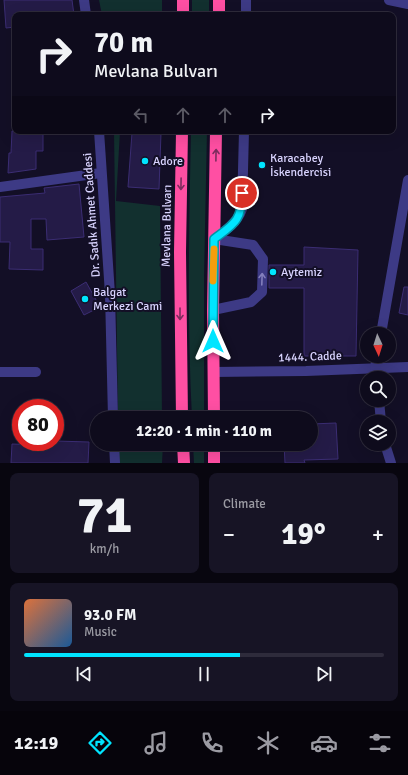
<!DOCTYPE html>
<meta charset="utf-8">
<style>
:root{--surface:#0e0b1c;--page:#171425;--text:#f1f3f6;--muted:#9b9ba3;--line:#2e2b3b;--accent:#00e5ff}
body{margin:0;font-family:Signika,sans-serif;background:var(--page);color:var(--text);height:100vh;display:flex;flex-direction:column;font-size:15px;white-space:nowrap}
*{box-sizing:border-box;margin:0}
p{font-size:13px;color:var(--muted)}
.icon{flex:none;width:22px;height:22px;fill:none;stroke:currentColor;stroke-width:2;stroke-linecap:round;stroke-linejoin:round}
.map{position:relative;height:463px;overflow:hidden}
.details{display:flex;flex-direction:column;gap:10px;padding:10px;background:#08060f;flex:1}
.details>*{flex:none}
.banner{position:absolute;left:12px;top:12px;width:384px;height:122px;border-radius:8px;box-shadow:0 4px 16px #0002,0 0 0 1px var(--line);background:#0e0b1c;color:var(--text);overflow:hidden}
.needle{width:26px;rotate:176deg}
.controls{position:absolute;left:360px;top:327px;display:grid;gap:8px}
.controls a{display:grid;place-items:center;width:36px;height:36px;border-radius:50%;background:var(--surface);box-shadow:0 4px 16px #0002,0 0 0 1px var(--line);font-size:20px}
.speed{position:absolute;left:12px;top:399px;display:flex;gap:8px;font-size:20px;font-weight:700;text-align:center}
.speed>*{display:grid;place-content:center;width:52px;height:52px;border-radius:50%;background:var(--surface);box-shadow:0 4px 16px #0002,0 0 0 1px var(--line);line-height:1}
.speed .limit{border:6px solid #d22;background:#fff;color:#111}
.pin{position:absolute;display:grid;place-items:center;width:34px;height:34px;color:#fff;margin:-17px;border:2px solid #fff;border-radius:50%;box-shadow:0 1px 4px #0007}
.me{position:absolute;width:44px;margin:-22px;rotate:0deg;stroke-linejoin:round;filter:drop-shadow(0 0 3px #0008)}
.turn{display:flex;align-items:center;gap:14px;height:84px;padding:0 16px;font-size:18px}
.turn .icon{width:52px;height:52px;stroke-width:2.5}
.turn b{display:block;font-size:28px;line-height:34px}
.lanes{display:flex;align-items:center;height:38px;padding:0 16px;background:#0003;justify-content:center;gap:20px;direction:ltr}
.lanes .off{opacity:.35}
.big{font-size:30px;font-weight:700;line-height:1.1}
.details .tile{flex:1;display:flex;flex-direction:column;justify-content:center;gap:6px;min-width:0;padding:0 14px;border-radius:8px;background:var(--page)}
.details .dial{align-items:center;gap:0}
.dial b{font-size:52px;line-height:1}
.song{display:flex;align-items:center;gap:12px}
.cover{width:48px;height:48px;border-radius:6px;background:linear-gradient(135deg,hsl(20 70% 55%),hsl(210 70% 35%))}
.played{height:4px;border-radius:2px;background:linear-gradient(90deg,var(--accent) 60%,var(--line) 60%)}
.keys{display:flex;justify-content:space-around;direction:ltr}
.heat{display:flex;justify-content:space-between;align-items:center;font-size:22px;direction:ltr}
.details .tiles{flex:1;display:grid;gap:10px;grid-template-columns:1fr 1fr}
.tile:last-child{grid-column:span 2}
.trip{position:absolute;left:90px;top:411px;width:228px;height:40px;border-radius:20px;background:var(--surface);box-shadow:0 4px 16px #0002,0 0 0 1px var(--line);font-weight:700;line-height:40px;text-align:center}
.tabs{display:flex;height:64px;justify-content:space-around;align-items:center;background:#06040b;color:var(--muted)}
.tabs .icon{width:28px;height:28px}
.tabs .selected{color:var(--accent)}
.tabs b{font-size:18px;color:var(--text)}
.map>svg:first-child{display:block}
</style>
<div class="map">
<svg width="408" height="463" viewBox="0 0 408 463">
<rect width="100%" height="100%" fill="#130f26"/>
<g fill="#12302f">
<path d="M99 0H162V15H102Z"/>
<rect x="192" y="0" width="17" height="15"/>
<path d="M114 131H120L116 201 160 206 162 418H118Z"/>
<path d="M191 131H207L204 276V418H192C187 322 189 227 191 131Z"/>
<path d="M119 444H163L162 463H119Z"/>
<path d="M193 444H204V463H194Z"/>
</g>
<g fill="#241b47" stroke="#3b2d73">
<path d="M4 0H72L74 15H15V27L6 28Z"/>
<path d="M12 131H43V151H36V169L8 173 9 153H11Z"/>
<path d="M132 133H161L159 189 128 187Z"/>
<path d="M79 184 84 237 47 240 46 219H31V249H43V270L9 269 10 242H0V197L45 193 44 188Z"/>
<path d="M304 247 358 250 356 356H304V288H269V265H304Z"/>
<path d="M86 282 100 307 84 315 71 291Z"/>
<path d="M404 287H408V315L399 313Z"/>
<path d="M336 423 338 459 304 460 305 463H285L284 444H311V424Z"/>
<path d="M55 441 89 442 88 463H11L12 444 39 445V442Z"/>
</g>
<g fill="none" stroke-linecap="round" stroke-linejoin="round">
<g stroke="#3d3a85" stroke-width="10">
<path d="M84 0 86 15"/>
<path d="M389 0 408 4"/>
<path d="M246 15V0"/>
<path d="M99 131 110 294 113 418"/>
<path d="M0 187 101 173"/>
<path d="M214 239C225 231 237 223 242 209L244 131"/>
<path d="M213 310 251 302 262 292 263 259 253 245 214 239"/>
<path d="M381 334 408 180"/>
<path d="M0 372H36"/>
<path d="M213 372 306 371 408 367"/>
<path d="M376 378 375 368 377 356"/>
<path d="M379 400 381 422"/>
<path d="M114 444 115 463"/>
<path d="M385 444 391 463"/>
</g>
<g stroke="#ff4fa3" stroke-width="12">
<path d="M183 15V0"/>
<path d="M219 15V0"/>
<path d="M182 131 180 252 182 418"/>
<path d="M214 418 213 310 216 131"/>
<path d="M183 444 184 463"/>
<path d="M214 444V463"/>
</g>
</g>
<defs><path id="oneway-shaft" d="M-6 0H5M1.5-3L5.5 0L1.5 3" fill="none" stroke-width="1.6" stroke-linecap="round" stroke-linejoin="round"/></defs>
<g stroke="#7d2c5e">
<use href="#oneway-shaft" transform="translate(216 155) rotate(-89)"/>
<use href="#oneway-shaft" transform="translate(181 184) rotate(91)"/>
<use href="#oneway-shaft" transform="translate(180 314) rotate(90)"/>
</g>
<use stroke="#837fbc" href="#oneway-shaft" transform="translate(262 279) rotate(-88)"/>
<g fill="none" stroke-linecap="round" stroke-linejoin="round">
<defs>
<path id="route" d="M213 341 214 239C234 224 242 221 242 193"/>
</defs>
<use href="#route" stroke="#0095a6" stroke-width="10"/>
<use href="#route" stroke="#00e5ff" stroke-width="7"/>
<path stroke="#f59e0b" stroke-width="7" d="M213 281 214 249"/>
</g>
<g fill="#00e5ff" stroke="#130f26" stroke-width="1.5">
<circle cx="145" cy="161" r="4"/>
<circle cx="262" cy="165" r="4"/>
<circle cx="273" cy="272" r="4"/>
<circle cx="85" cy="299" r="4"/>
</g>
<g text-anchor="middle" dominant-baseline="central" stroke-width="4" stroke-linejoin="round" paint-order="stroke">
<g font-size="12" fill="#d9d4ff" stroke="#130f26" text-anchor="start">
<text x="270" y="158">Karacabey<tspan x="270" dy="14">İskendercisi</tspan></text>
<text x="153" y="161">Adore</text>
<text x="281" y="272">Aytemiz</text>
<text x="93" y="292">Balgat<tspan x="93" dy="14">Merkezi Cami</tspan></text>
</g>
<g font-size="12" fill="#d9d4ff" stroke="#130f26">
<text transform="translate(92 215) rotate(-94)">Dr. Sadık Ahmet Caddesi</text>
<text transform="translate(167 226) rotate(-89)">Mevlana Bulvarı</text>
<text transform="translate(310 357) rotate(-2)">1444. Cadde</text>
</g>
</g>
</svg>
<div class="controls">
<a><svg class="needle" viewBox="-14 -14 28 28"><path d="M0-13l5 13h-10z" fill="#e53935"/><path d="M0 13l5-13h-10z" fill="#9b9ba3"/></svg></a>
<a><svg class="icon" aria-label="search" viewBox="0 0 24 24"><circle cx="10" cy="10" r="6"/><path d="M15 15l6 6"/></svg></a>
<a><svg class="icon" aria-label="layers" viewBox="0 0 24 24"><path d="M12 4l9 5-9 5-9-5zM3 14l9 5 9-5"/></svg></a>
</div>
<div class="speed"><div class="limit">80</div></div>
<div class="pin" style="left:242px;top:193px;background:#d93025"><svg class="icon" aria-label="arrive" viewBox="0 0 24 24"><path d="M6 21V4h12l-3 4 3 4H6"/></svg></div>
<svg class="me" style="left:213px;top:341px" viewBox="-20 -20 40 40"><path d="M0-17L14 15 0 8-14 15z" fill="#00e5ff" stroke="#fff" stroke-width="4"/></svg>
<div class="trip">12:20 · 1 min · 110 m</div>
<div class="banner">
<div class="turn"><svg class="icon" aria-label="right" viewBox="0 0 24 24"><path d="M7 20v-9h11M14 6l5 5-5 5"/></svg><div><b>70 m</b>Mevlana Bulvarı</div></div>
<div class="lanes"><svg class="icon off" aria-label="left" viewBox="0 0 24 24"><path d="M17 20v-9H6M10 6l-5 5 5 5"/></svg><svg class="icon off" aria-label="ahead" viewBox="0 0 24 24"><path d="M12 20V5M6 11l6-6 6 6"/></svg><svg class="icon off" aria-label="ahead" viewBox="0 0 24 24"><path d="M12 20V5M6 11l6-6 6 6"/></svg><svg class="icon" aria-label="right" viewBox="0 0 24 24"><path d="M7 20v-9h11M14 6l5 5-5 5"/></svg></div>
</div>
</div>
<section class="details">
<div class="tiles">
<div class="tile dial"><b>71</b><p>km/h</p></div>
<div class="tile"><p>Climate</p>
<div class="heat"><a>−</a><b class="big">19°</b><a>+</a></div>
</div>
<div class="tile">
<div class="song"><i class="cover"></i><div><b>93.0 FM</b><p>Music</p></div></div>
<div class="played"></div>
<div class="keys"><svg class="icon" aria-label="previous" viewBox="0 0 24 24"><path d="M18 5L8 12l10 7zM5 5v14"/></svg><svg class="icon" aria-label="pause" viewBox="0 0 24 24"><path d="M8 5v14M16 5v14"/></svg><svg class="icon" aria-label="next" viewBox="0 0 24 24"><path d="M6 5l10 7-10 7zM19 5v14"/></svg></div>
</div>
</div>
</section>
<nav class="tabs">
<b>12:19</b>
<svg class="icon selected" aria-label="directions" viewBox="0 0 24 24"><path d="M12 3l9 9-9 9-9-9zM9 14v-3h6M13 9l2 2-2 2"/></svg>
<svg class="icon" aria-label="music" viewBox="0 0 24 24"><path d="M9 18V5l10-2v13"/><circle cx="6" cy="18" r="3"/><circle cx="16" cy="16" r="3"/></svg>
<svg class="icon" aria-label="phone" viewBox="0 0 24 24"><path d="M5 4h4l2 5-3 2q2 4 5 5l2-3 5 2v4C11 20 4 13 5 4z"/></svg>
<svg class="icon" aria-label="climate" viewBox="0 0 24 24"><path d="M12 3v18M4 7l16 10M4 17L20 7"/></svg>
<svg class="icon" aria-label="car" viewBox="0 0 24 24"><path d="M5 17H2v-5l4-1 3-4h7l3 4 3 1v5h-3M9 17h6M6 11h13"/><circle cx="7" cy="17" r="2"/><circle cx="17" cy="17" r="2"/></svg>
<svg class="icon" aria-label="filters" viewBox="0 0 24 24"><path d="M4 7h16M4 17h16"/><circle cx="9" cy="7" r="2"/><circle cx="15" cy="17" r="2"/></svg>
</nav>
